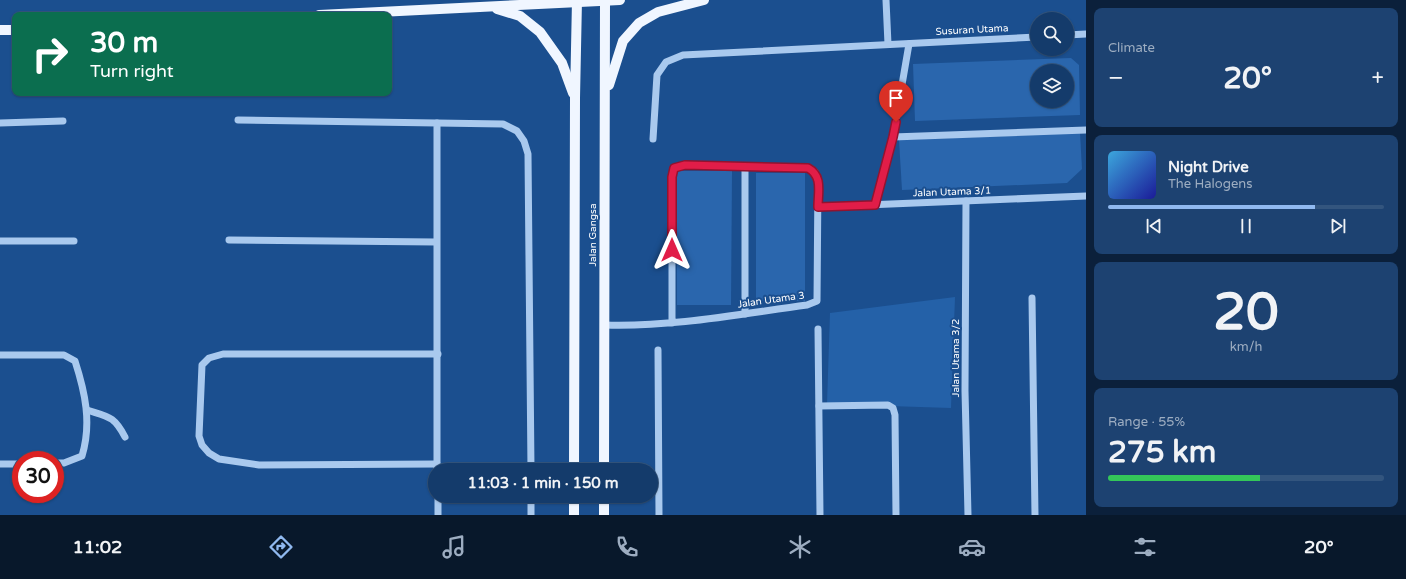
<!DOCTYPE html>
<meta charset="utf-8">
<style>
:root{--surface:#143b6b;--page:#1d4271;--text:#f1f3f6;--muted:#9dadc1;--line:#33557e;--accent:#90b9f0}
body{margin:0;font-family:"Varela Round",sans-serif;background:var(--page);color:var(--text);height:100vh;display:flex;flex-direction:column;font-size:15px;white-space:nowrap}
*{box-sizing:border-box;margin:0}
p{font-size:13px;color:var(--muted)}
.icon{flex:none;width:22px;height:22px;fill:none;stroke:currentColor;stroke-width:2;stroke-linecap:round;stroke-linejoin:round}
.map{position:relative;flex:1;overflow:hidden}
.panel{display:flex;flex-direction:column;gap:8px;padding:8px;background:#0b203b;width:320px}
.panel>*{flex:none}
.guide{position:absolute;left:12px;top:12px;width:380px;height:84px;border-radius:8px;box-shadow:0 1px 3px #0004,0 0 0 1px var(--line);background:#0b6e4f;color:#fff;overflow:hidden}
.buttons{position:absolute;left:1030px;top:12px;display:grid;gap:8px}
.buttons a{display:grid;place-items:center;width:44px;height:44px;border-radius:50%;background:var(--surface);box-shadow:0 1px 3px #0004,0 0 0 1px var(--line);font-size:20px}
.speed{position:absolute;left:12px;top:451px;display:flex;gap:8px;font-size:20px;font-weight:700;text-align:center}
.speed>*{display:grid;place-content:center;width:52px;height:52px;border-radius:50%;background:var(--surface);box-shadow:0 1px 3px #0004,0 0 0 1px var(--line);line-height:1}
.speed .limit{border:6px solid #d22;background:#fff;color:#111}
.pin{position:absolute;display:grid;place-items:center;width:34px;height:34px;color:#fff;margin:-41px -17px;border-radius:50% 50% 50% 0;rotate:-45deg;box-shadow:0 0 4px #0007}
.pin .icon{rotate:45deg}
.me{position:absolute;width:44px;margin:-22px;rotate:0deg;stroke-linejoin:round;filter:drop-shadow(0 0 3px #0008)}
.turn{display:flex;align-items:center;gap:14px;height:84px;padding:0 12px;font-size:18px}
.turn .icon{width:52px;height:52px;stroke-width:2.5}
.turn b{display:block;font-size:28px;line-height:34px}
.big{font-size:30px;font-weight:800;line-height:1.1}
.panel .tile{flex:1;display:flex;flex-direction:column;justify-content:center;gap:6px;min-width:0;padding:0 14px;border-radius:8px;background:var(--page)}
.panel .dial{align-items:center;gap:0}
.dial b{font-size:52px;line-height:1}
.song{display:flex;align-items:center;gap:12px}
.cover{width:48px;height:48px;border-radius:6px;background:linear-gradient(135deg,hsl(200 70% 55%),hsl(240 70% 35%))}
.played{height:4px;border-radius:2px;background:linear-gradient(90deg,var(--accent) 75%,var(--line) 75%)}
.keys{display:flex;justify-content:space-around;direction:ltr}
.heat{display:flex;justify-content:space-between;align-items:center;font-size:22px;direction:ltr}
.charge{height:6px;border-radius:3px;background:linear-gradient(90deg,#34c759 55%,var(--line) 0)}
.trip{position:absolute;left:428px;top:463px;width:230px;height:40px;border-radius:20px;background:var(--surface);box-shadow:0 1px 3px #0004,0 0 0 1px var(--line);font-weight:800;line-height:40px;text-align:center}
.tab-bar{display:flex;height:64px;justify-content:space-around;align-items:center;background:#08182b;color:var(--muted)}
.tab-bar .icon{width:28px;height:28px}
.tab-bar .selected{color:var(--accent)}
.tab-bar b{font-size:18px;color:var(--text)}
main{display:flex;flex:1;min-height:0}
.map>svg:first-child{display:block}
</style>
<main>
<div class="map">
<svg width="1086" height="515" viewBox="0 0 1086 515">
<rect width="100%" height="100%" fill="#1b4f8f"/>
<path fill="#2461a8" d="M955 297 951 408 827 404 830 313Z"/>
<g fill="#2a66ad" fill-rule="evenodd">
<path d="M1071 58 1079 65 1080 115 915 121 913 64ZM1037 71H1067V101H1037Z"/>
<path d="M1080 133 1082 169 1067 183 902 190 899 140Z"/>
<path d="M677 171H732L731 305H677Z"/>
<rect x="756" y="173" width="49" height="128"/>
</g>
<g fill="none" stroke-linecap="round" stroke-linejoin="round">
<g stroke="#a9c9ee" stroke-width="7">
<path d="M886 0 888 44"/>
<path d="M1067 35 1086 34"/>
<path d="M238 120 437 123V470"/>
<path d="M0 123 63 121"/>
<path d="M437 123 503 124 517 131 524 141 528 154 531 470"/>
<path d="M893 137 1086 130"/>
<path d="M653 139 657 75 666 62 683 55 1037 37"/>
<path d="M966 201 965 391 968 515"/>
<path d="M875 205 893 137 909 44"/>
<path d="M818 207 1086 196"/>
<path d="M229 240 436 242"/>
<path d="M0 241H74"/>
<path d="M1032 298 1035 515"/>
<path d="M745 314V167"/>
<path d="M605 325C673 327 740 314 807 305L817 301 818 180 815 172 808 168 685 165 674 168 672 177V323"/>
<path d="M818 329 820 515"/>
<path d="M658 350 659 515"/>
<path d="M0 355H64L75 361C85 392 92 423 82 456L64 463H55"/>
<path d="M819 406 888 405 893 408 895 415 896 515"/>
<path d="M87 410C109 417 114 416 125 437"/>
<path d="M0 464H21"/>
<path d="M437 464 259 465 219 459 209 453 202 445 199 436 202 365 209 358 223 354H438"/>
<path d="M438 496V515"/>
<path d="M531 496V515"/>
</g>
<g stroke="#f0f6ff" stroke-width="10">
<path d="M497 9 520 16 540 32 562 63 573 93"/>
<path d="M319 15 620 0"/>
<path d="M0 30H15"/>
<path d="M609 85 623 41 639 23 658 12 704 0"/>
<path d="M574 470 575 98 577 0"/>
<path d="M604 470 605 0"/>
<path d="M574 496V515"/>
<path d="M604 515V496"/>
</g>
</g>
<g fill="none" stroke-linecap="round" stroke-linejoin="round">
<defs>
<path id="route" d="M672 250V177L674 168 685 165 808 168C823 176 818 192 818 207L875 205 893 137 896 122"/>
</defs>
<use href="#route" stroke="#92132f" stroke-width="10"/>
<use href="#route" stroke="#e11d48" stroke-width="7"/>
</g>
<g text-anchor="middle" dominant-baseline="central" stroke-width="4" stroke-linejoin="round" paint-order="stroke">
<g font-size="10" fill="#fff" stroke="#1b4f8f">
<text transform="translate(972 30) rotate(-3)">Susuran Utama</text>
<text transform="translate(952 192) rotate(-2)">Jalan Utama 3/1</text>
<text transform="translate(593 235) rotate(-90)">Jalan Gangsa</text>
<text transform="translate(771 300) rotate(-8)">Jalan Utama 3</text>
<text transform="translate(956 358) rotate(-90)">Jalan Utama 3/2</text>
</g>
</g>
</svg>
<div class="buttons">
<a><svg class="icon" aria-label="search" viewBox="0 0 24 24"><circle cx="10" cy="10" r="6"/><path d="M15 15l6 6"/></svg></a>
<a><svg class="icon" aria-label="layers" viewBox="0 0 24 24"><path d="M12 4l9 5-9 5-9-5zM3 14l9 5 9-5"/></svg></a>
</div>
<div class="speed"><div class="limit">30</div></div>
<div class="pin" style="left:896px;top:122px;background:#d93025"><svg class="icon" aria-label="arrive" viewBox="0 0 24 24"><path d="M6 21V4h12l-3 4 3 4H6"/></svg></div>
<svg class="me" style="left:672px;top:250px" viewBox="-20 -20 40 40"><path d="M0-17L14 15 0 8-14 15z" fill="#e11d48" stroke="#fff" stroke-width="4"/></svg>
<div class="trip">11:03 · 1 min · 150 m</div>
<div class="guide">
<div class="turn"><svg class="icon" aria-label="right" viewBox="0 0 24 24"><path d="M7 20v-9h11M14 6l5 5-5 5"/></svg><div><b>30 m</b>Turn right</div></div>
</div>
</div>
<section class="panel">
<div class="tile"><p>Climate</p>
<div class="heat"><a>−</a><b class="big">20°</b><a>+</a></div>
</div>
<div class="tile">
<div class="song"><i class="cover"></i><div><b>Night Drive</b><p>The Halogens</p></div></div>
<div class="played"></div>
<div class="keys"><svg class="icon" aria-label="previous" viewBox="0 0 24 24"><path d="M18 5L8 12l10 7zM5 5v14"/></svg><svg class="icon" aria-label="pause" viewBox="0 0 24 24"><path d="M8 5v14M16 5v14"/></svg><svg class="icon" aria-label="next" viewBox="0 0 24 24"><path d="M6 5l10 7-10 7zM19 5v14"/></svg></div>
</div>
<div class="tile dial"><b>20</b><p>km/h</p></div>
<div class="tile"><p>Range · 55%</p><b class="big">275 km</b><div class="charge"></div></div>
</section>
</main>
<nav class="tab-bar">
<b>11:02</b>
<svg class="icon selected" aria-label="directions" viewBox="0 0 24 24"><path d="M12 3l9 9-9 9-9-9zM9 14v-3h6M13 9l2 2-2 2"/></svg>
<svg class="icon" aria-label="music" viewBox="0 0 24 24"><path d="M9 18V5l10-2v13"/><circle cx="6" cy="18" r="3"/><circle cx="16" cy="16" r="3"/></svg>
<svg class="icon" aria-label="phone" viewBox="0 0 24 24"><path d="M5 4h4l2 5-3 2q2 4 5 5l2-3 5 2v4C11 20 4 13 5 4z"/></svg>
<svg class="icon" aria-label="climate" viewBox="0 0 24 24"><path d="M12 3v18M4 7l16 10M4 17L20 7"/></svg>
<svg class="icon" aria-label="car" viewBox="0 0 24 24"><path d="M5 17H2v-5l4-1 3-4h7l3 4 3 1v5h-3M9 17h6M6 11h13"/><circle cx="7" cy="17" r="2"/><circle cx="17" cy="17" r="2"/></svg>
<svg class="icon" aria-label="filters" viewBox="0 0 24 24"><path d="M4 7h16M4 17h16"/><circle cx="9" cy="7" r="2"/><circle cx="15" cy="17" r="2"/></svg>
<b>20°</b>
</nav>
